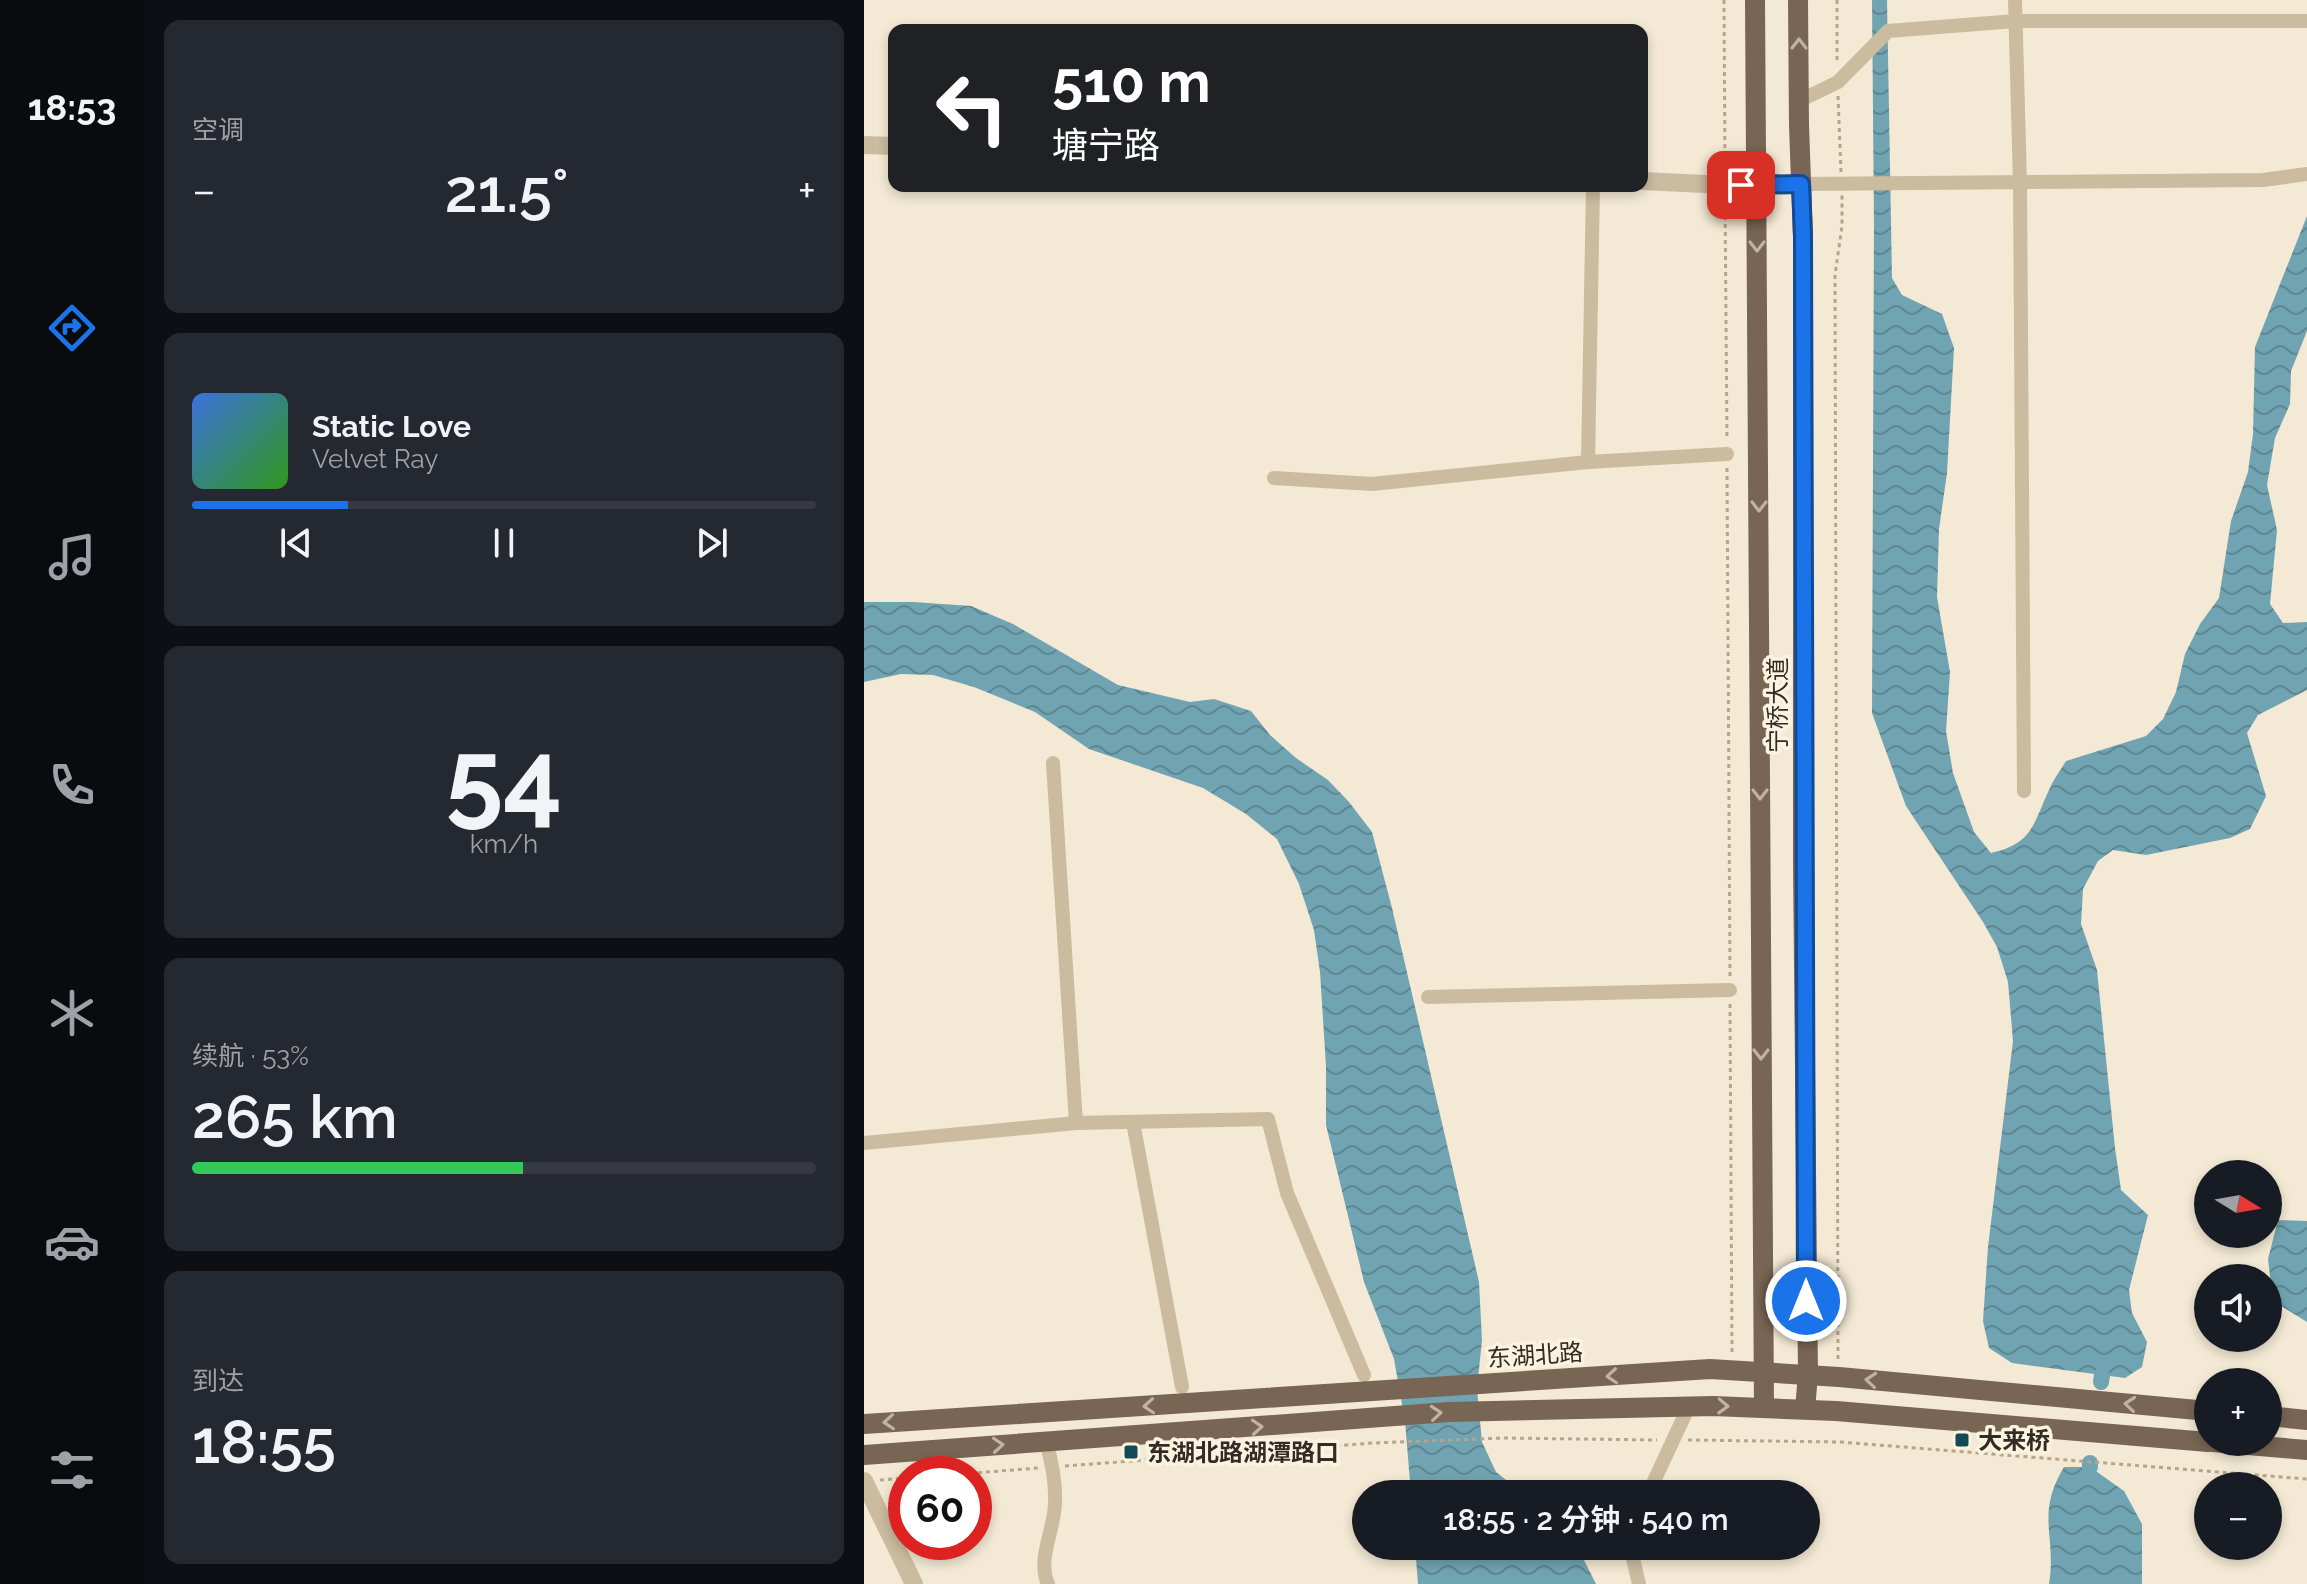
<!DOCTYPE html>
<html lang="zh">
<meta charset="utf-8">
<style>
:root{--surface:#171b24;--page:#242831;--text:#f1f3f6;--muted:#9ea1a6;--line:#363941;--accent:#1a73e8}
body{margin:0;font-family:Raleway,"Noto Sans SC",sans-serif;background:var(--page);color:var(--text);height:100vh;display:flex;flex-direction:column;font-size:30px;white-space:nowrap}
*{box-sizing:border-box;margin:0}
p{font-size:26px;color:var(--muted)}
.icon{flex:none;width:44px;height:44px;fill:none;stroke:currentColor;stroke-width:2;stroke-linecap:round;stroke-linejoin:round}
.map{position:relative;flex:1;overflow:hidden}
.side{display:flex;flex-direction:column;gap:20px;padding:20px;background:#0d0f14;width:720px}
.side>*{flex:none}
.top-card{position:absolute;left:24px;top:24px;width:760px;height:168px;border-radius:16px;box-shadow:0 4px 12px #0003;background:#202124;color:#fff;overflow:hidden}
.needle{width:52px;rotate:101deg}
.fabs{position:absolute;left:1330px;top:1160px;display:grid;gap:16px}
.fabs a{display:grid;place-items:center;width:88px;height:88px;border-radius:50%;background:var(--surface);box-shadow:0 4px 12px #0003;font-size:40px}
.speed{position:absolute;left:24px;top:1456px;display:flex;gap:16px;font-size:40px;font-weight:700;text-align:center}
.speed>*{display:grid;place-content:center;width:104px;height:104px;border-radius:50%;background:var(--surface);box-shadow:0 4px 12px #0003;line-height:1}
.speed .limit{border:12px solid #d22;background:#fff;color:#111}
.pin{position:absolute;display:grid;place-items:center;width:68px;height:68px;color:#fff;margin:-34px;border-radius:16px;box-shadow:0 4px 12px #0006}
.me{position:absolute;width:88px;margin:-44px;rotate:0deg;stroke-linejoin:round;filter:drop-shadow(0 0 6px #0008)}
.turn{display:flex;align-items:center;gap:28px;height:168px;padding:0 32px;font-size:36px}
.turn .icon{width:104px;height:104px;stroke-width:2.5}
.turn b{display:block;font-size:56px;line-height:68px}
.big{font-size:60px;font-weight:600;line-height:1.1}
.side .card{flex:1;display:flex;flex-direction:column;justify-content:center;gap:12px;min-width:0;padding:0 28px;border-radius:16px;background:var(--page)}
.side .dial{align-items:center;gap:0}
.dial b{font-size:104px;line-height:1}
.song{display:flex;align-items:center;gap:24px}
.cover{width:96px;height:96px;border-radius:12px;background:linear-gradient(135deg,hsl(220 70% 55%),hsl(110 70% 35%))}
.played{height:8px;border-radius:4px;background:linear-gradient(90deg,var(--accent) 25%,var(--line) 25%)}
.keys{display:flex;justify-content:space-around;direction:ltr}
.heat{display:flex;justify-content:space-between;align-items:center;font-size:44px;direction:ltr}
.charge{height:12px;border-radius:6px;background:linear-gradient(90deg,#34c759 53%,var(--line) 0)}
.trip{position:absolute;left:488px;top:1480px;width:468px;height:80px;border-radius:40px;background:var(--surface);box-shadow:0 4px 12px #0003;font-weight:600;line-height:80px;text-align:center}
main{display:flex;flex:1;min-height:0}
.tab-bar{display:flex;flex-direction:column;width:144px;justify-content:space-around;align-items:center;background:#090b0e;color:var(--muted)}
.tab-bar .icon{width:56px;height:56px}
.tab-bar .on{color:var(--accent)}
.tab-bar b{font-size:36px;color:var(--text)}
.map>svg:first-child{display:block}
</style>
<main>
<nav class="tab-bar">
<b>18:53</b>
<svg class="icon on" aria-label="directions" viewBox="0 0 24 24"><path d="M12 3l9 9-9 9-9-9zM9 14v-3h6M13 9l2 2-2 2"/></svg>
<svg class="icon" aria-label="music" viewBox="0 0 24 24"><path d="M9 18V5l10-2v13"/><circle cx="6" cy="18" r="3"/><circle cx="16" cy="16" r="3"/></svg>
<svg class="icon" aria-label="phone" viewBox="0 0 24 24"><path d="M5 4h4l2 5-3 2q2 4 5 5l2-3 5 2v4C11 20 4 13 5 4z"/></svg>
<svg class="icon" aria-label="climate" viewBox="0 0 24 24"><path d="M12 3v18M4 7l16 10M4 17L20 7"/></svg>
<svg class="icon" aria-label="car" viewBox="0 0 24 24"><path d="M5 17H2v-5l4-1 3-4h7l3 4 3 1v5h-3M9 17h6M6 11h13"/><circle cx="7" cy="17" r="2"/><circle cx="17" cy="17" r="2"/></svg>
<svg class="icon" aria-label="filters" viewBox="0 0 24 24"><path d="M4 7h16M4 17h16"/><circle cx="9" cy="7" r="2"/><circle cx="15" cy="17" r="2"/></svg>
</nav>
<section class="side">
<div class="card"><p>空调</p>
<div class="heat"><a>−</a><b class="big">21.5°</b><a>+</a></div>
</div>
<div class="card">
<div class="song"><i class="cover"></i><div><b>Static Love</b><p>Velvet Ray</p></div></div>
<div class="played"></div>
<div class="keys"><svg class="icon" aria-label="previous" viewBox="0 0 24 24"><path d="M18 5L8 12l10 7zM5 5v14"/></svg><svg class="icon" aria-label="pause" viewBox="0 0 24 24"><path d="M8 5v14M16 5v14"/></svg><svg class="icon" aria-label="next" viewBox="0 0 24 24"><path d="M6 5l10 7-10 7zM19 5v14"/></svg></div>
</div>
<div class="card dial"><b>54</b><p>km/h</p></div>
<div class="card"><p>续航 · 53%</p><b class="big">265 km</b><div class="charge"></div></div>
<div class="card"><p>到达</p><b class="big">18:55</b></div>
</section>
<div class="map">
<svg width="1443" height="1584" viewBox="0 0 1443 1584">
<defs>
<pattern id="water-waves" width="16" height="10" patternUnits="userSpaceOnUse" patternTransform="scale(2)"><rect width="16" height="10" fill="#71a4b2"/><path d="M0 5q4-4 8 0t8 0" fill="none" stroke="#5e8691"/></pattern>
</defs>
<rect width="100%" height="100%" fill="#f3e9d4"/>
<g fill="url(#water-waves)">
<path d="M1008 0H1023L1028 278 1038 295 1078 314 1090 348 1083 473 1075 529 1073 597 1086 672 1082 731 1089 773 1110 832 1127 853C1169 844 1169 824 1185 790 1189 780 1196 771 1202 761L1282 736 1299 719 1312 692 1321 654 1336 624 1355 598 1367 521 1384 472 1389 434 1391 347 1443 216V331L1427 371 1426 404 1411 438 1403 485 1413 530 1406 604 1419 623 1443 622V690L1394 715 1383 733 1402 796 1386 829 1366 838 1282 855 1249 850 1234 861 1219 889 1217 924 1233 970 1251 1148 1257 1190 1284 1215 1265 1290 1268 1313 1283 1342 1278 1367 1261 1378 1148 1363 1125 1348 1119 1321 1124 1247 1149 1041 1144 982 1133 947 1119 922 1042 806 1008 713 1010 225Z"/>
<path d="M0 602H50L107 606 149 624 254 685 326 702 350 699 387 711 406 735 432 758 464 780 485 802 508 832 528 908 615 1282 618 1340 613 1389 618 1442 632 1472 660 1494H547L541 1421 530 1359 500 1282 462 1125V1066L456 972 450 930 435 884 413 839 382 814 339 788 225 749 171 712 110 687 69 675 37 674 0 682Z"/>
<path d="M1414 1220 1443 1221V1322L1409 1301 1404 1259Z"/>
<path d="M1200 1467H1226L1260 1491 1278 1524V1584H1185C1193 1536 1171 1515 1200 1467Z"/>
<path d="M551 1546H709L717 1554 732 1584H554Z"/>
</g>
<g fill="none" stroke-linecap="round" stroke-linejoin="round">
<g stroke="#71a4b2" stroke-width="16">
<path d="M1237 1382 1238 1375"/>
<path d="M1226 1467V1463"/>
</g>
<g stroke="#b7a58a" stroke-width="3" stroke-dasharray="4 4" stroke-linecap="butt">
<path d="M860 0 861 168"/>
<path d="M973 0V64"/>
<path d="M974 96 977 172"/>
<path d="M861 200 863 440"/>
<path d="M863 468 866 976"/>
<path d="M866 1004 868 1352"/>
<path d="M974 1359 971 275 978 226V195"/>
<path d="M824 1440 976 1442 1443 1479"/>
<path d="M201 1466 509 1443 640 1438 793 1440"/>
<path d="M98 1474 174 1468"/>
<path d="M16 1480 42 1478"/>
</g>
<g stroke="#cbbb9f" stroke-width="14">
<path d="M1151 0 1156 183 1160 791"/>
<path d="M935 101 974 82 1024 31 1152 21H1443"/>
<path d="M937 184 1399 180 1443 174"/>
<path d="M724 462 729 186"/>
<path d="M410 478 508 484 724 462 863 454"/>
<path d="M564 997 866 990"/>
<path d="M269 1122 318 1387"/>
<path d="M212 1123 404 1119 423 1193 500 1375"/>
<path d="M0 1143 212 1123 189 763"/>
<path d="M182 1442C188 1462 192 1483 191 1504 190 1531 173 1559 184 1584"/>
<path d="M784 1494 825 1406"/>
<path d="M766 1546 775 1584"/>
</g>
<g stroke="#cbbb9f" stroke-width="18">
<path d="M0 145 30 146"/>
<path d="M778 181 861 185 937 184"/>
<path d="M0 1481 50 1584"/>
</g>
<g stroke="#786553" stroke-width="20">
<path d="M891 0 900 1408"/>
<path d="M934 0 935 125 939 237V864L944 1375 941 1409"/>
<path d="M1404 1416 1443 1420"/>
<path d="M0 1424 846 1369 975 1377 1344 1411"/>
<path d="M1349 1442 1443 1450"/>
<path d="M0 1455 585 1412 849 1406 972 1411 1344 1442"/>
</g>
</g>
<defs><path id="oneway-chevron" d="M-2-3.5L2.5 0L-2 3.5" fill="none" stroke-width="1.6" stroke-linecap="round" stroke-linejoin="round" transform="scale(2)"/></defs>
<g stroke="#c0b3a1">
<use href="#oneway-chevron" transform="translate(935 44) rotate(-90)"/>
<use href="#oneway-chevron" transform="translate(893 246) rotate(90)"/>
<use href="#oneway-chevron" transform="translate(895 506) rotate(90)"/>
<use href="#oneway-chevron" transform="translate(896 794) rotate(90)"/>
<use href="#oneway-chevron" transform="translate(897 1054) rotate(90)"/>
<use href="#oneway-chevron" transform="translate(748 1376) rotate(176)"/>
<use href="#oneway-chevron" transform="translate(1007 1380) rotate(-175)"/>
<use href="#oneway-chevron" transform="translate(1266 1404) rotate(-175)"/>
<use href="#oneway-chevron" transform="translate(285 1406) rotate(176)"/>
<use href="#oneway-chevron" transform="translate(859 1406) rotate(2)"/>
<use href="#oneway-chevron" transform="translate(572 1413) rotate(-5)"/>
<use href="#oneway-chevron" transform="translate(25 1422) rotate(176)"/>
<use href="#oneway-chevron" transform="translate(393 1427) rotate(-4)"/>
<use href="#oneway-chevron" transform="translate(134 1445) rotate(-4)"/>
</g>
<g fill="none" stroke-linecap="round" stroke-linejoin="round">
<defs>
<path id="route" d="M877 185 937 184 939 237 942 1301"/>
</defs>
<use href="#route" stroke="#114b97" stroke-width="20"/>
<use href="#route" stroke="#1a73e8" stroke-width="14"/>
</g>
<g fill="#164958" stroke="#faf3e0" stroke-width="3">
<rect x="1090" y="1432" width="16" height="16" rx="4"/>
<rect x="259" y="1444" width="16" height="16" rx="4"/>
</g>
<g text-anchor="middle" dominant-baseline="central" stroke-width="7" stroke-linejoin="round" paint-order="stroke">
<g font-size="24" fill="#342b24" stroke="#faf3e0">
<text transform="translate(913 705) rotate(-90)">宁桥大道</text>
<text transform="translate(671 1355) rotate(-4)">东湖北路</text>
</g>
<g font-size="24" font-weight="bold" fill="#342b24" stroke="#faf3e0" text-anchor="start">
<text x="1114" y="1440">大来桥</text>
<text x="283" y="1452">东湖北路湖潭路口</text>
</g>
</g>
</svg>
<div class="fabs">
<a><svg class="needle" viewBox="-14 -14 28 28"><path d="M0-13l5 13h-10z" fill="#e53935"/><path d="M0 13l5-13h-10z" fill="#9ea1a6"/></svg></a>
<a><svg class="icon" aria-label="sound" viewBox="0 0 24 24"><path d="M4 9h4l5-4v14l-5-4H4zM17 9q2 3 0 6"/></svg></a>
<a>+</a>
<a>−</a>
</div>
<div class="speed"><div class="limit">60</div></div>
<div class="pin" style="left:877px;top:185px;background:#d93025"><svg class="icon" aria-label="arrive" viewBox="0 0 24 24"><path d="M6 21V4h12l-3 4 3 4H6"/></svg></div>
<svg class="me" style="left:942px;top:1301px" viewBox="-20 -20 40 40"><circle r="17" fill="#1a73e8" stroke="#fff" stroke-width="3"/><path d="M0-11L8 9 0 5-8 9z" fill="#fff"/></svg>
<div class="trip">18:55 · 2 分钟 · 540 m</div>
<div class="top-card">
<div class="turn"><svg class="icon" aria-label="left" viewBox="0 0 24 24"><path d="M17 20v-9H6M10 6l-5 5 5 5"/></svg><div><b>510 m</b>塘宁路</div></div>
</div>
</div>
</main>
